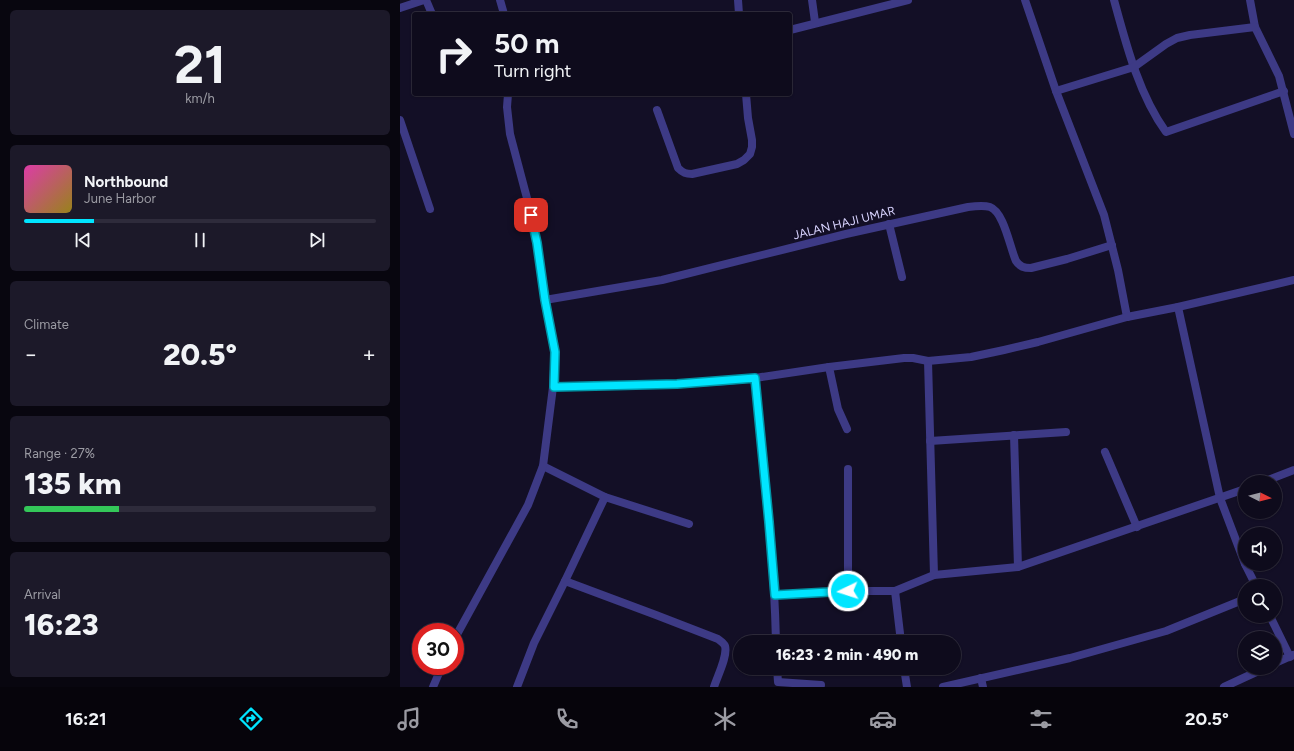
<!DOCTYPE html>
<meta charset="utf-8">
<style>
:root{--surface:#0e0b1c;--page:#1c1929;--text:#f1f3f6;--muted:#9b9ba3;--line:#2e2b3b;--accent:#00e5ff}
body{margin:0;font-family:Figtree,sans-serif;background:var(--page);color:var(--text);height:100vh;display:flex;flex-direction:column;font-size:15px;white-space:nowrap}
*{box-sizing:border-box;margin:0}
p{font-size:13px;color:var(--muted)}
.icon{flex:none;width:22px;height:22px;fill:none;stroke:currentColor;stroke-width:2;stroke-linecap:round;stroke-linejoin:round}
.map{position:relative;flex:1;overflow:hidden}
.panel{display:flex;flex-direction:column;gap:10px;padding:10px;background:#08060f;width:400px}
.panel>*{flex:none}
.top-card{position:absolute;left:12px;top:12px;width:380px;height:84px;border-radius:4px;box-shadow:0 1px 3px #0004,0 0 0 1px var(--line);background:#0e0b1c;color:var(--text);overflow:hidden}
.needle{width:26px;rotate:96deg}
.buttons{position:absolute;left:838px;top:475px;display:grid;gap:8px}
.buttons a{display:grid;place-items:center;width:44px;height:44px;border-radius:50%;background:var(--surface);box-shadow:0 1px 3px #0004,0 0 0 1px var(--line);font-size:20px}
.speed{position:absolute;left:12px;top:623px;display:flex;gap:8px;font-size:20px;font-weight:700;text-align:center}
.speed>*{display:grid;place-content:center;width:52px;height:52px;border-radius:50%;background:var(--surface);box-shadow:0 1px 3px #0004,0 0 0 1px var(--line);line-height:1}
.speed .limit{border:6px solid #d22;background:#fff;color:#111}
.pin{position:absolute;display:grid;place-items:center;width:34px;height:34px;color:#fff;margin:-17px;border-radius:8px;box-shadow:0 2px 6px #0006}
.me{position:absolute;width:44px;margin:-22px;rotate:266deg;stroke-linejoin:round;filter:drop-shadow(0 0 3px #0008)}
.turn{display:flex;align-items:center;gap:14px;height:84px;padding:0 16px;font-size:18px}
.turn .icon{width:52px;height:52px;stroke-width:2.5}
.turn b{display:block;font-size:28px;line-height:34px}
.big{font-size:30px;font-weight:800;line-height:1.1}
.panel .card{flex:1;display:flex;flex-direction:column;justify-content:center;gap:6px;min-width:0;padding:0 14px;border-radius:6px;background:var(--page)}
.panel .dial{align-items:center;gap:0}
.dial b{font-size:52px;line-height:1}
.song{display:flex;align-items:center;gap:12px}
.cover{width:48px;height:48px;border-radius:6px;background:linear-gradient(135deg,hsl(320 70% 55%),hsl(50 70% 35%))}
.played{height:4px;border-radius:2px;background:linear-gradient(90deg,var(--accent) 20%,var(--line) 20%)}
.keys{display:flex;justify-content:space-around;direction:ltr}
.heat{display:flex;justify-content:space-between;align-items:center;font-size:22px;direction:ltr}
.charge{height:6px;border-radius:3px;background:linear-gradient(90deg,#34c759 27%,var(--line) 0)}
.trip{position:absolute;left:333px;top:635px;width:228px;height:40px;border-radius:20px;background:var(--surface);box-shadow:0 1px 3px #0004,0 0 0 1px var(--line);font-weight:800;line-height:40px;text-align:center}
.menu{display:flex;height:64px;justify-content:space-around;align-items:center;background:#06040b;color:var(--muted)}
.menu .icon{width:28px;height:28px}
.menu .on{color:var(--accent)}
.menu b{font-size:18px;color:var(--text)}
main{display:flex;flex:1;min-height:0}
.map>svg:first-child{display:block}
</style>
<main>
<section class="panel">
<div class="card dial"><b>21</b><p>km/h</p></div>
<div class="card">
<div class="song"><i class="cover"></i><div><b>Northbound</b><p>June Harbor</p></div></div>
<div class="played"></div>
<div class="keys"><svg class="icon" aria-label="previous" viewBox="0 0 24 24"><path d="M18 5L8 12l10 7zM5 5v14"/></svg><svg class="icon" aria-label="pause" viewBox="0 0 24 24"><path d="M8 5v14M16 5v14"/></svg><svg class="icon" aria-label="next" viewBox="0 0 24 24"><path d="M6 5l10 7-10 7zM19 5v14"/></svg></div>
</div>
<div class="card"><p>Climate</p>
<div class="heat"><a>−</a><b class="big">20.5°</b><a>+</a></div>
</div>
<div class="card"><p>Range · 27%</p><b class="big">135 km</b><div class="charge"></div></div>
<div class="card"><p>Arrival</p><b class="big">16:23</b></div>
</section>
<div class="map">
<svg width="894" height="687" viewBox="0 0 894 687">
<rect width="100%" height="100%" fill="#130f26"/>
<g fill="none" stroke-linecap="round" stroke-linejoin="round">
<g stroke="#3d3a85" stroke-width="8">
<path d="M26 0 32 14"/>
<path d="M100 0 104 14"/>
<path d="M338 0 339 14"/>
<path d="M412 0 415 22"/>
<path d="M625 0 656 91 704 215 718 270 727 317"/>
<path d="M714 0C726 44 739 95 766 132L884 91"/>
<path d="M850 0 855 27 879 76 894 134"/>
<path d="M0 8 24 0"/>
<path d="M390 30 508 0"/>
<path d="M656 91 734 67 766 44 777 38 790 35 855 27"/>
<path d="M257 110 278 168C283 173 286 174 292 174L337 164 344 160 350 154 352 147V140L348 118 346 94"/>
<path d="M0 120 30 209"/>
<path d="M489 224 502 277"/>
<path d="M145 300 262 280 446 234 568 207C575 206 584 205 590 207 604 212 610 248 616 261 620 267 624 268 631 268L667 259 712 245"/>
<path d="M778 307 820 498 845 564"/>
<path d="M528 361 534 575"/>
<path d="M429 367 438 409 447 429"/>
<path d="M355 378C364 466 374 554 376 642"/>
<path d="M153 387 277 384 327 381 355 378 429 367 504 358H513L528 361 571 357 604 350 638 342 727 317 778 307 894 280"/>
<path d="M614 435 618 567"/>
<path d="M530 441 666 432"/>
<path d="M705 452 737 527"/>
<path d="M143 466 205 497 289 524"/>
<path d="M448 469V591"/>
<path d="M863 482 894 470"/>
<path d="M845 564 856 586"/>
<path d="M165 581 256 615 318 639C320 641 324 643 325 646 328 656 317 677 314 687"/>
<path d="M495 591 501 642"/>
<path d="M375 595 448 591H495L534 575 618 567 845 489"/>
<path d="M870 616 890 657"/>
<path d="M55 638 128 505 143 466 153 387 155 352 145 300 137 243 128 202 110 134 107 107 108 94"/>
<path d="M875 663 893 655"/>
<path d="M377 668 378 682 421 685"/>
<path d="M504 668 507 687"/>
<path d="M581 678 583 687"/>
<path d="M33 687 42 666"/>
<path d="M117 687 134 643 165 581 205 497"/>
<path d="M543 687 670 658 766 631 845 599"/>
<path d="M824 687 865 668"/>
</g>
</g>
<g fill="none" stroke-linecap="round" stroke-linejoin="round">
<defs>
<path id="route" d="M131 215 137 243 145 300 155 352 154 387 277 384 355 378 369 522 375 595 448 591"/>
</defs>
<use href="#route" stroke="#0095a6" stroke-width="10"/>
<use href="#route" stroke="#00e5ff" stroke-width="7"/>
</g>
<g text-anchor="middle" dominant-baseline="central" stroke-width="4" stroke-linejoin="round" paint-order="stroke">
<g font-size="12" fill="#d9d4ff" stroke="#130f26">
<text transform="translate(444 223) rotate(-14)">JALAN HAJI UMAR</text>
</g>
</g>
</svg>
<div class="buttons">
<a><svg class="needle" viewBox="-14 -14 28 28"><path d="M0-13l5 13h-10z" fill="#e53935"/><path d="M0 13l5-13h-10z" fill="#9b9ba3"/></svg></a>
<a><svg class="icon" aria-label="sound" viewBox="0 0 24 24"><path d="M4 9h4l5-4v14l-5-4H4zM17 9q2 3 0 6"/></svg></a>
<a><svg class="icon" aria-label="search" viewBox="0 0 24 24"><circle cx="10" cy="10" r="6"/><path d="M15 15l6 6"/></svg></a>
<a><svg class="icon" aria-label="layers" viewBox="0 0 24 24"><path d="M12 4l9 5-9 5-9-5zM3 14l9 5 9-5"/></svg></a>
</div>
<div class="speed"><div class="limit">30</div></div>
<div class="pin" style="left:131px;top:215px;background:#d93025"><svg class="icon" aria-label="arrive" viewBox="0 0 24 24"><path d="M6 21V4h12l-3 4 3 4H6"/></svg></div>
<svg class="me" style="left:448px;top:591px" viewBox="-20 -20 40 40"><circle r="17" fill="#00e5ff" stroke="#fff" stroke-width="3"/><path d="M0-11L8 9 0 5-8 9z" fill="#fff"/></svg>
<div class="trip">16:23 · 2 min · 490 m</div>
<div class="top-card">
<div class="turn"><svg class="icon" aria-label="right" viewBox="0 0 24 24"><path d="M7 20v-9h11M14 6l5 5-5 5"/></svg><div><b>50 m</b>Turn right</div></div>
</div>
</div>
</main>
<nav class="menu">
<b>16:21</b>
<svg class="icon on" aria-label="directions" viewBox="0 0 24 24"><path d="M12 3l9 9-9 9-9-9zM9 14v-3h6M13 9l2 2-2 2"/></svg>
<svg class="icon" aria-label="music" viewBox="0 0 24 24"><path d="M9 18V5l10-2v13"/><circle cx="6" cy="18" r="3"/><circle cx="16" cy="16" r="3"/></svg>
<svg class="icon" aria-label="phone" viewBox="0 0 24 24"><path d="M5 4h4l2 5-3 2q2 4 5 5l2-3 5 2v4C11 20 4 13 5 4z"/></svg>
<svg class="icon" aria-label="climate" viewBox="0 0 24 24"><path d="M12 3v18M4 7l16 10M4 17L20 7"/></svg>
<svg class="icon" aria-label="car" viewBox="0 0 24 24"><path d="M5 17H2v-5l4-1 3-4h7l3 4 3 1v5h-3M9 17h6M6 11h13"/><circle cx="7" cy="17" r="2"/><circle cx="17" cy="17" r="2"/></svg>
<svg class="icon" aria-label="filters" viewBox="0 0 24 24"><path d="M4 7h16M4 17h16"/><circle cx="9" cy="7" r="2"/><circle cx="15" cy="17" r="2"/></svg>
<b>20.5°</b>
</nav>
